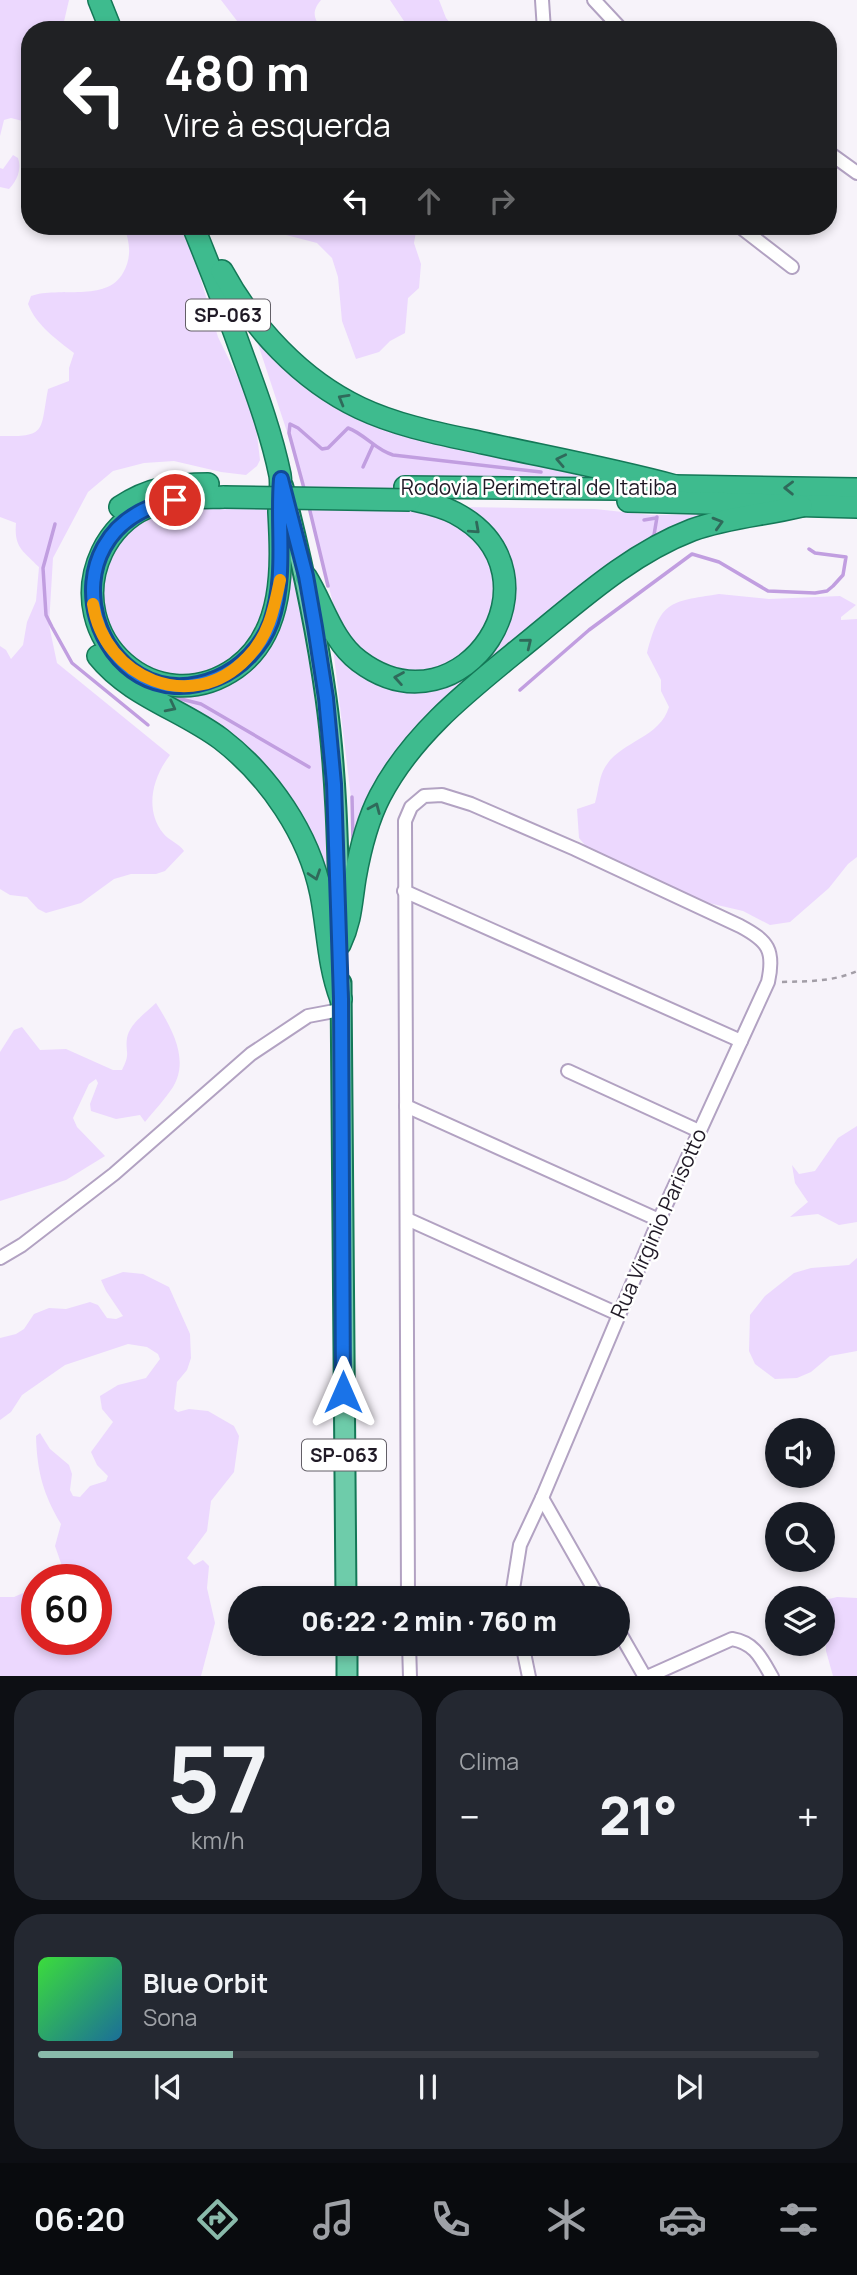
<!DOCTYPE html>
<html lang="pt">
<meta charset="utf-8">
<style>
:root{--surface:#171b24;--page:#242831;--text:#f1f3f6;--muted:#9ea1a6;--line:#363941;--accent:#89baaa}
body{margin:0;font-family:Manrope,sans-serif;background:var(--page);color:var(--text);height:100vh;display:flex;flex-direction:column;font-size:26px;white-space:nowrap}
*{box-sizing:border-box;margin:0}
p{font-size:23px;color:var(--muted)}
.icon{flex:none;width:38px;height:38px;fill:none;stroke:currentColor;stroke-width:2;stroke-linecap:round;stroke-linejoin:round}
.map{position:relative;height:1676px;overflow:hidden}
.sheet{display:flex;flex-direction:column;gap:14px;padding:14px;background:#0d0f14;flex:1}
.sheet>*{flex:none}
.guide{position:absolute;left:21px;top:21px;width:816px;height:214px;border-radius:28px;box-shadow:0 4px 10px #0003;background:#202124;color:#fff;overflow:hidden}
.fabs{position:absolute;left:765px;top:1418px;display:grid;gap:14px}
.fabs a{display:grid;place-items:center;width:70px;height:70px;border-radius:50%;background:var(--surface);box-shadow:0 4px 10px #0003;font-size:35px}
.speed{position:absolute;left:21px;top:1564px;display:flex;gap:14px;font-size:35px;font-weight:700;text-align:center}
.speed>*{display:grid;place-content:center;width:91px;height:91px;border-radius:50%;background:var(--surface);box-shadow:0 4px 10px #0003;line-height:1}
.speed .limit{border:10px solid #d22;background:#fff;color:#111}
.pin{position:absolute;display:grid;place-items:center;width:60px;height:60px;color:#fff;margin:-30px;border:4px solid #fff;border-radius:50%;box-shadow:0 2px 7px #0007}
.me{position:absolute;width:77px;margin:-38px;rotate:0deg;stroke-linejoin:round;filter:drop-shadow(0 0 5px #0008)}
.turn{display:flex;align-items:center;gap:24px;height:147px;padding:0 28px;font-size:32px}
.turn .icon{width:91px;height:91px;stroke-width:2.5}
.turn b{display:block;font-size:49px;line-height:60px}
.lanes{display:flex;align-items:center;height:66px;padding:0 28px;background:#0003;justify-content:center;gap:35px;direction:ltr}
.lanes .off{opacity:.35}
.big{font-size:52px;font-weight:800;line-height:1.1}
.sheet .card{flex:1;display:flex;flex-direction:column;justify-content:center;gap:10px;min-width:0;padding:0 24px;border-radius:28px;background:var(--page)}
.sheet .dial{align-items:center;gap:0}
.dial b{font-size:91px;line-height:1}
.song{display:flex;align-items:center;gap:21px}
.cover{width:84px;height:84px;border-radius:10px;background:linear-gradient(135deg,hsl(120 70% 55%),hsl(200 70% 35%))}
.played{height:7px;border-radius:4px;background:linear-gradient(90deg,var(--accent) 25%,var(--line) 25%)}
.keys{display:flex;justify-content:space-around;direction:ltr}
.heat{display:flex;justify-content:space-between;align-items:center;font-size:38px;direction:ltr}
.sheet .tiles{flex:1;display:grid;gap:14px;grid-template-columns:1fr 1fr}
.card:last-child{grid-column:span 2}
.trip{position:absolute;left:228px;top:1586px;width:402px;height:70px;border-radius:35px;background:var(--surface);box-shadow:0 4px 10px #0003;font-weight:800;line-height:70px;text-align:center}
.dock{display:flex;height:112px;justify-content:space-around;align-items:center;background:#090b0e;color:var(--muted)}
.dock .icon{width:49px;height:49px}
.dock .active{color:var(--accent)}
.dock b{font-size:32px;color:var(--text)}
.map>svg:first-child{display:block}
</style>
<div class="map">
<svg width="857" height="1677" viewBox="0 0 857 1677">
<rect width="100%" height="100%" fill="#f7f3fa"/>
<g fill="#ecd8fe">
<path d="M0 0H69L62 30H30V123L11 118 4 120 0 136Z"/>
<path d="M221 0H321C311 12 314 18 322 30H244Z"/>
<path d="M390 0H439L446 18 456 30H410Z"/>
<path d="M13 155 18 158C22 169 17 181 9 189L0 187V168L3 169Z"/>
<path d="M124 226H180L196 263 218 337 240 382 256 426 260 460 257 466 246 475 221 472 174 461 144 463 113 471 88 492 53 558 49 625 57 663 170 755C153 777 144 809 163 833 169 841 179 843 184 851L165 871 156 874H131L114 879 81 903 46 913 38 909 27 897 10 895 0 889V646L6 650 11 659 23 645 27 622 36 601 39 567C22 550 14 547 16 523L0 517V436C47 437 40 432 48 389L69 381V368L74 353C57 340 36 325 28 304L31 296C59 286 106 303 123 273 132 257 130 243 124 226Z"/>
<path d="M279 226H417L414 243 421 264 419 288 408 298 405 333 390 341 379 352 356 359 342 321 338 277 332 258 317 243 286 235Z"/>
<path d="M255 335 320 394 615 479 401 480 436 515 473 533 496 570 491 623 452 665 406 674 349 644 335 611 298 465Z"/>
<path d="M175 506H272L274 579 253 645 209 676H153L110 637 99 578 108 552 140 519Z"/>
<path d="M463 507 595 509 651 515 709 514 445 705 352 848 351 798 333 648 344 655 439 682 513 607 514 584 508 560Z"/>
<path d="M290 561 307 637 316 702 328 837 327 875 305 829 161 693 234 678Z"/>
<path d="M719 594 769 599 840 596 856 605 841 617V620L857 619V857L848 864 829 888 790 922 770 925 743 911 700 901 589 850 579 838 577 809 595 803C598 792 599 780 603 771 617 741 659 740 669 707L661 691V680L647 653C661 601 668 602 719 594Z"/>
<path d="M156 1003C171 1027 190 1059 173 1087 165 1099 154 1111 145 1122L140 1115 116 1119 91 1111 90 1104 98 1083 96 1079 89 1084 73 1118 77 1127 105 1156 66 1180 0 1201V1052L14 1030 22 1027 40 1050 66 1049 113 1070H122C131 1052 125 1054 127 1038 130 1023 146 1013 156 1003Z"/>
<path d="M857 1126V1222L839 1225 818 1214 790 1217 808 1202 795 1183 792 1165 799 1174 815 1171 838 1138Z"/>
<path d="M857 1258V1351L830 1356 811 1372 797 1378 775 1379 755 1364 749 1351 750 1315 765 1296 794 1273 811 1268 849 1265Z"/>
<path d="M123 1272 143 1274 169 1287 190 1334 191 1358 187 1370 177 1382 174 1409 178 1412 189 1409 208 1411 234 1426 239 1436 234 1472 211 1501 207 1531 187 1558 194 1565 203 1560 209 1566 207 1588 215 1623 201 1676H0V1597H14L37 1587V1640H96V1580H50L60 1576 63 1569 55 1546 61 1524C43 1494 37 1471 36 1436L40 1433 50 1449 69 1465 72 1474 70 1490 73 1496 80 1497 90 1486 106 1481 108 1476 97 1465 91 1452 113 1422 102 1409 100 1396 118 1385 146 1378 160 1359 158 1354 147 1347 128 1344 65 1365 22 1395 11 1412 0 1420V1338L16 1334 24 1329 34 1314 49 1308 66 1309 90 1302 98 1305 107 1318 116 1319 123 1316 106 1291 101 1280Z"/>
<path d="M837 1597 857 1598V1676H833L826 1651 825 1600Z"/>
</g>
<g fill="none" stroke-linecap="round" stroke-linejoin="round">
<g stroke="#c19ee0" stroke-width="3.5">
<path d="M363 467 373 445"/>
<path d="M305 492 289 433 290 424 298 428 322 449 328 448 348 428C365 434 375 450 393 455L541 472"/>
<path d="M309 507 328 586"/>
<path d="M644 520 656 518"/>
<path d="M55 524 43 568 46 615 52 627 72 663 148 725"/>
<path d="M650 539 654 535 657 517"/>
<path d="M520 690 589 630 692 554 719 562 768 591 815 593 827 591 833 586 843 575 846 557 815 553 809 549"/>
<path d="M165 695 201 704 309 767"/>
<path d="M352 797 353 843"/>
</g>
<defs>
<g id="minor">
<path d="M542 0 544 30"/>
<path d="M594 0 622 30"/>
<path d="M828 152 857 173"/>
<path d="M739 226 792 267"/>
<path d="M404 891 741 1041"/>
<path d="M568 1071 699 1131"/>
<path d="M406 1106 659 1220"/>
<path d="M407 1219 618 1314"/>
<path d="M0 1258 22 1245 114 1174 251 1054 308 1016 340 1010"/>
<path d="M542 1498 599 1598"/>
<path d="M408 1598 405 821 411 807 424 796 442 795 471 804 575 849 740 926C768 941 775 950 768 982L659 1220 542 1498 520 1545 513 1589 514 1598"/>
<path d="M618 1630 645 1677"/>
<path d="M409 1643 410 1677"/>
<path d="M522 1643 529 1677"/>
<path d="M647 1677 732 1639C755 1643 761 1658 772 1677"/>
</g>
<g id="primary">
<path d="M283 487C301 557 316 626 326 698 337 777 338 858 340 939"/>
<path d="M341 983 346 1598"/>
<path d="M347 1643V1677"/>
</g>
<g id="trunk">
<path d="M99 0 111 30"/>
<path d="M193 226C211 270 228 314 244 359 258 397 272 436 280 475 282 487 279 500 279 512 282 566 285 633 236 668 156 724 62 637 102 552 111 533 127 516 146 508 171 497 198 498 224 497"/>
<path d="M222 271C253 328 301 380 360 408 398 426 441 434 483 443 547 457 612 469 675 486"/>
<path d="M405 487 616 489 675 486 857 489"/>
<path d="M628 501 857 507"/>
<path d="M120 507C148 488 175 484 208 484"/>
<path d="M306 577C323 604 332 641 359 661 463 739 570 574 455 513 442 506 428 503 414 500"/>
<path d="M98 656C130 696 181 709 221 739 269 776 309 834 321 894 328 929 328 965 341 999"/>
<path d="M340 944C351 921 351 903 355 878 360 850 367 821 380 796 415 729 477 684 534 637 583 597 632 553 692 530 728 517 765 515 801 506"/>
</g>
</defs>
<use href="#minor" stroke="#b2a2c2" stroke-width="16"/>
<use href="#primary" stroke="#147857" stroke-width="23"/>
<use href="#trunk" stroke="#147857" stroke-width="24"/>
<path stroke="#a39ea7" stroke-width="2.5" stroke-dasharray="5 5" stroke-linecap="butt" d="M782 982C809 981 832 982 857 971"/>
<use href="#minor" stroke="#fff" stroke-width="12"/>
<use href="#primary" stroke="#6eccaa" stroke-width="19"/>
<use href="#trunk" stroke="#3ebb8e" stroke-width="21"/>
<defs>
<path id="trunk-bridge" d="M224 497 410 500"/>
</defs>
<use href="#trunk-bridge" stroke="#147857" stroke-width="24" stroke-linecap="butt"/>
<use href="#trunk-bridge" stroke="#3ebb8e" stroke-width="21"/>
</g>
<defs><path id="oneway-chevron" d="M-2-3.5L2.5 0L-2 3.5" fill="none" stroke-width="1.6" stroke-linecap="round" stroke-linejoin="round" transform="scale(1.75)"/></defs>
<g stroke="#2f6a5a">
<use href="#oneway-chevron" transform="translate(343 399) rotate(-150)"/>
<use href="#oneway-chevron" transform="translate(561 460) rotate(-168)"/>
<use href="#oneway-chevron" transform="translate(789 488) rotate(-179)"/>
<use href="#oneway-chevron" transform="translate(718 523) rotate(-16)"/>
<use href="#oneway-chevron" transform="translate(475 529) rotate(42)"/>
<use href="#oneway-chevron" transform="translate(527 643) rotate(-39)"/>
<use href="#oneway-chevron" transform="translate(399 678) rotate(-170)"/>
<use href="#oneway-chevron" transform="translate(171 707) rotate(27)"/>
<use href="#oneway-chevron" transform="translate(375 808) rotate(-67)"/>
<use href="#oneway-chevron" transform="translate(315 875) rotate(72)"/>
</g>
<g fill="none" stroke-linecap="round" stroke-linejoin="round">
<defs>
<path id="route" d="M175 500C31 529 97 728 217 678 241 668 262 647 271 622 287 576 277 527 281 479L306 576 315 627 326 698 334 784 341 999 343 1392"/>
</defs>
<use href="#route" stroke="#114b97" stroke-width="18"/>
<use href="#route" stroke="#1a73e8" stroke-width="12"/>
<path stroke="#f59e0b" stroke-width="12" d="M93 604C104 678 192 716 247 658 269 636 274 609 280 580"/>
</g>
<g text-anchor="middle" dominant-baseline="central" stroke-width="5" stroke-linejoin="round" paint-order="stroke">
<g fill="#fff" stroke="#635f67" stroke-width="2">
<rect x="186" y="299.5" width="84" height="31" rx="5"/>
<rect x="302" y="1439.5" width="84" height="31" rx="5"/>
</g>
<g font-size="19" font-weight="bold" fill="#201a26">
<text x="228" y="315">SP-063</text>
<text x="344" y="1455">SP-063</text>
</g>
<g font-size="21" fill="#201a26" stroke="#fff">
<text x="539" y="487">Rodovia Perimetral de Itatiba</text>
<text transform="translate(658 1223) rotate(-66)">Rua Virginio Parisotto</text>
</g>
</g>
</svg>
<div class="fabs">
<a><svg class="icon" aria-label="sound" viewBox="0 0 24 24"><path d="M4 9h4l5-4v14l-5-4H4zM17 9q2 3 0 6"/></svg></a>
<a><svg class="icon" aria-label="search" viewBox="0 0 24 24"><circle cx="10" cy="10" r="6"/><path d="M15 15l6 6"/></svg></a>
<a><svg class="icon" aria-label="layers" viewBox="0 0 24 24"><path d="M12 4l9 5-9 5-9-5zM3 14l9 5 9-5"/></svg></a>
</div>
<div class="speed"><div class="limit">60</div></div>
<div class="pin" style="left:175px;top:500px;background:#d93025"><svg class="icon" aria-label="arrive" viewBox="0 0 24 24"><path d="M6 21V4h12l-3 4 3 4H6"/></svg></div>
<svg class="me" style="left:343px;top:1392px" viewBox="-20 -20 40 40"><path d="M0-17L14 15 0 8-14 15z" fill="#1a73e8" stroke="#fff" stroke-width="4"/></svg>
<div class="trip">06:22 · 2 min · 760 m</div>
<div class="guide">
<div class="turn"><svg class="icon" aria-label="left" viewBox="0 0 24 24"><path d="M17 20v-9H6M10 6l-5 5 5 5"/></svg><div><b>480 m</b>Vire à esquerda</div></div>
<div class="lanes"><svg class="icon" aria-label="left" viewBox="0 0 24 24"><path d="M17 20v-9H6M10 6l-5 5 5 5"/></svg><svg class="icon off" aria-label="ahead" viewBox="0 0 24 24"><path d="M12 20V5M6 11l6-6 6 6"/></svg><svg class="icon off" aria-label="right" viewBox="0 0 24 24"><path d="M7 20v-9h11M14 6l5 5-5 5"/></svg></div>
</div>
</div>
<section class="sheet">
<div class="tiles">
<div class="card dial"><b>57</b><p>km/h</p></div>
<div class="card"><p>Clima</p>
<div class="heat"><a>−</a><b class="big">21°</b><a>+</a></div>
</div>
<div class="card">
<div class="song"><i class="cover"></i><div><b>Blue Orbit</b><p>Sona</p></div></div>
<div class="played"></div>
<div class="keys"><svg class="icon" aria-label="previous" viewBox="0 0 24 24"><path d="M18 5L8 12l10 7zM5 5v14"/></svg><svg class="icon" aria-label="pause" viewBox="0 0 24 24"><path d="M8 5v14M16 5v14"/></svg><svg class="icon" aria-label="next" viewBox="0 0 24 24"><path d="M6 5l10 7-10 7zM19 5v14"/></svg></div>
</div>
</div>
</section>
<nav class="dock">
<b>06:20</b>
<svg class="icon active" aria-label="directions" viewBox="0 0 24 24"><path d="M12 3l9 9-9 9-9-9zM9 14v-3h6M13 9l2 2-2 2"/></svg>
<svg class="icon" aria-label="music" viewBox="0 0 24 24"><path d="M9 18V5l10-2v13"/><circle cx="6" cy="18" r="3"/><circle cx="16" cy="16" r="3"/></svg>
<svg class="icon" aria-label="phone" viewBox="0 0 24 24"><path d="M5 4h4l2 5-3 2q2 4 5 5l2-3 5 2v4C11 20 4 13 5 4z"/></svg>
<svg class="icon" aria-label="climate" viewBox="0 0 24 24"><path d="M12 3v18M4 7l16 10M4 17L20 7"/></svg>
<svg class="icon" aria-label="car" viewBox="0 0 24 24"><path d="M5 17H2v-5l4-1 3-4h7l3 4 3 1v5h-3M9 17h6M6 11h13"/><circle cx="7" cy="17" r="2"/><circle cx="17" cy="17" r="2"/></svg>
<svg class="icon" aria-label="filters" viewBox="0 0 24 24"><path d="M4 7h16M4 17h16"/><circle cx="9" cy="7" r="2"/><circle cx="15" cy="17" r="2"/></svg>
</nav>
